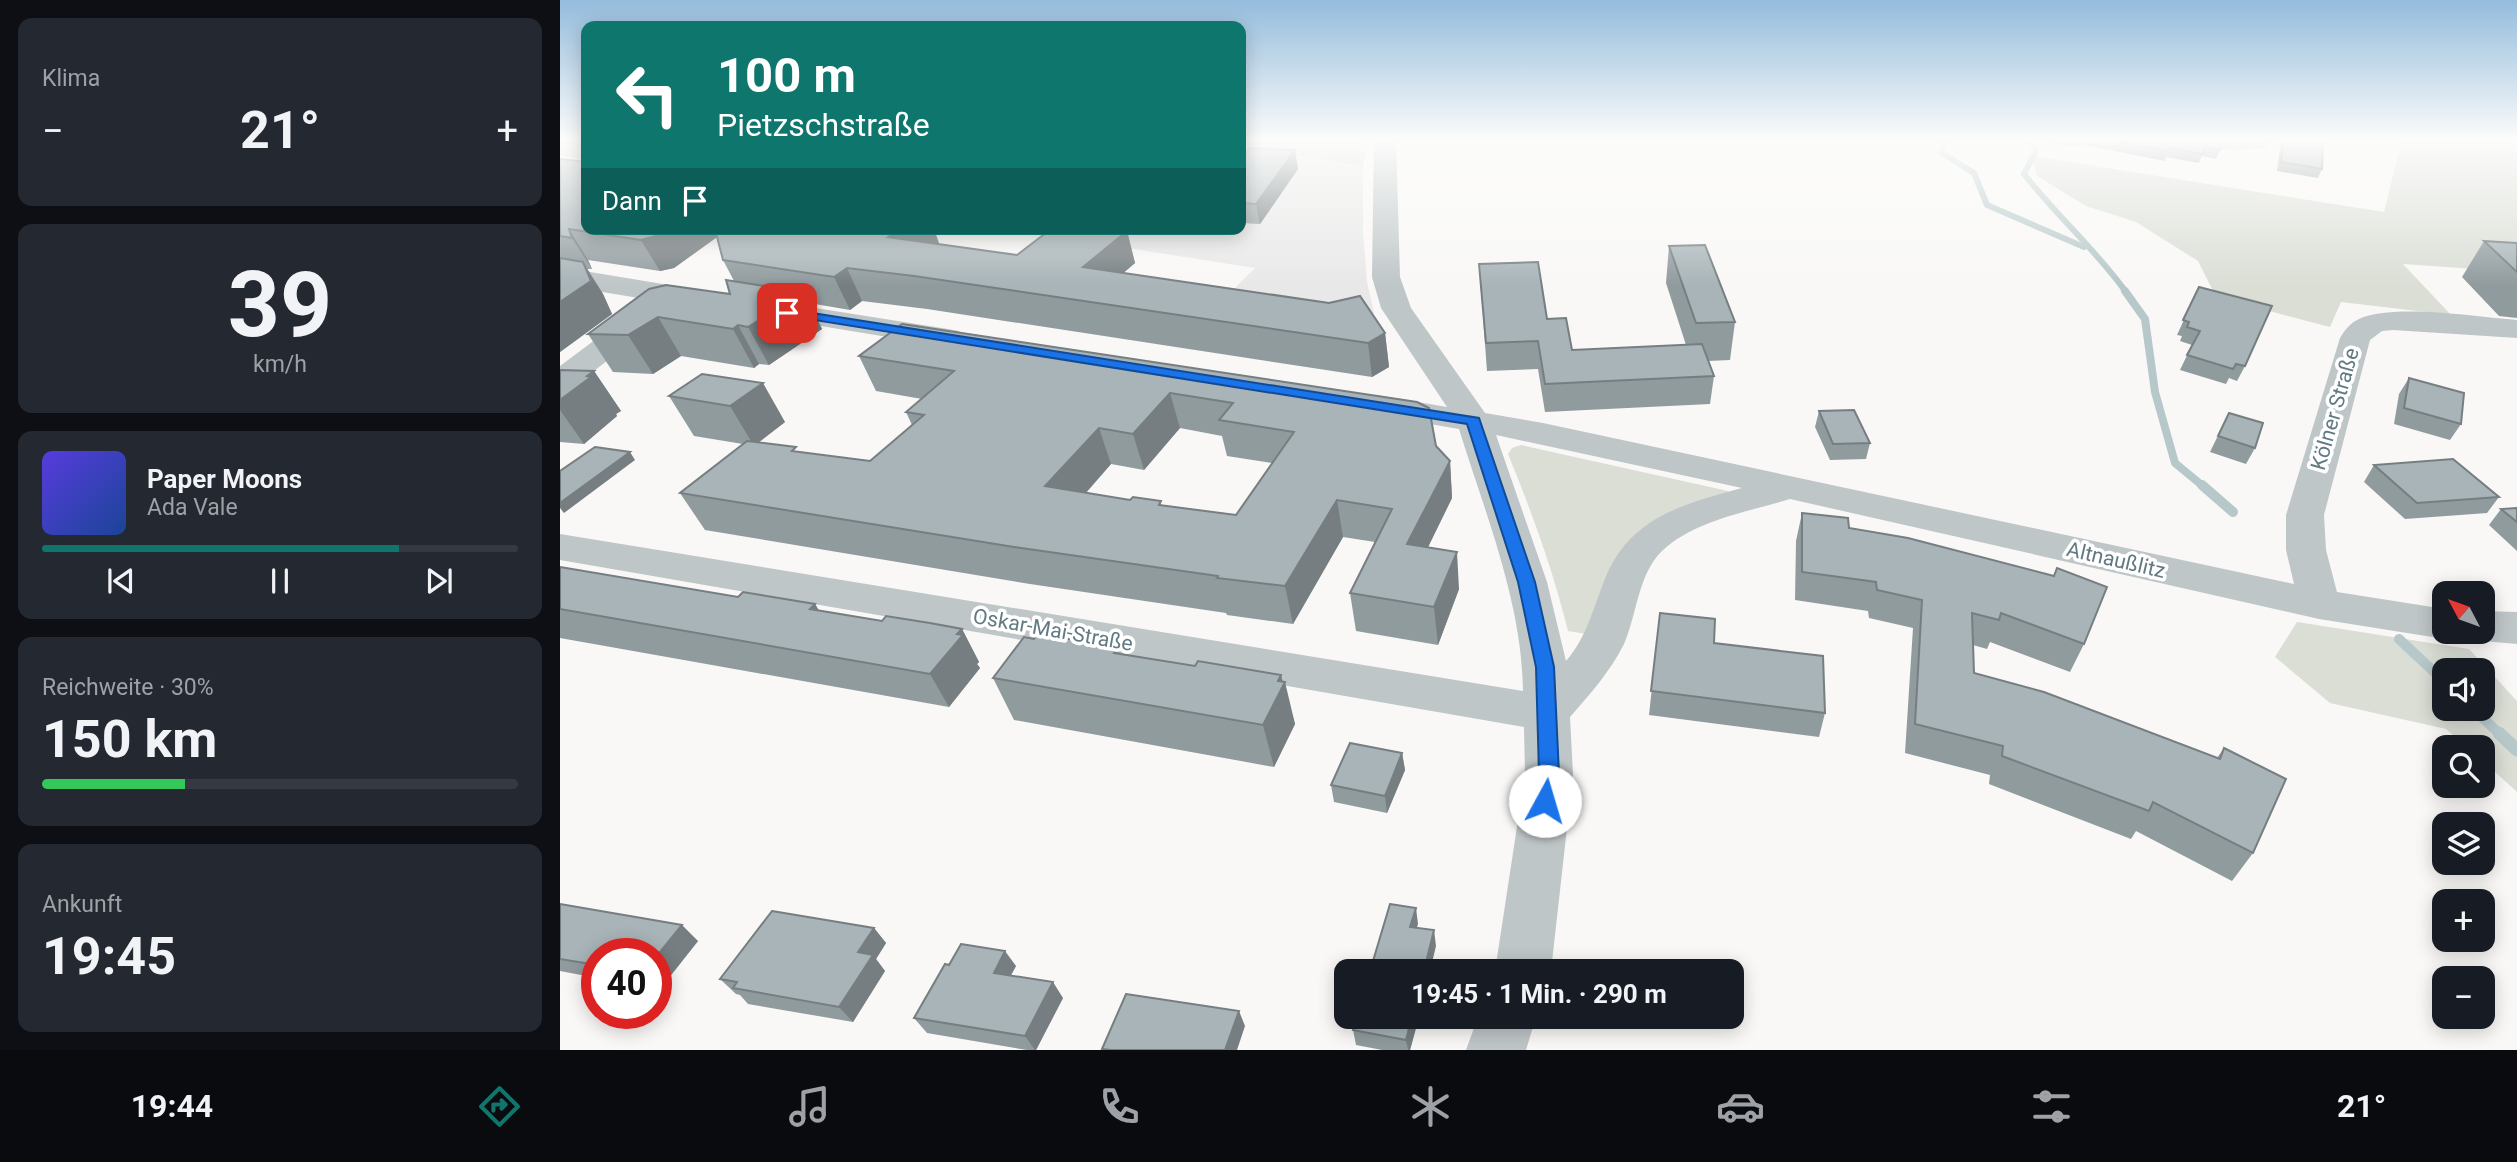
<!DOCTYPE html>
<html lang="de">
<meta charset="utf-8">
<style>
:root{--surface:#171b24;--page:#242831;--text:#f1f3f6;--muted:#9ea1a6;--line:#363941;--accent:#0f766e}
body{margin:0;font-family:Roboto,sans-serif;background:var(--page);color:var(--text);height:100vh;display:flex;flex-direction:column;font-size:26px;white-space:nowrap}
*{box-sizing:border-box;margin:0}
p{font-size:23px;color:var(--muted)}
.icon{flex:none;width:38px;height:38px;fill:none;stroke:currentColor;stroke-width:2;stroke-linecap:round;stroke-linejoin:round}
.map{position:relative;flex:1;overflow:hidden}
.side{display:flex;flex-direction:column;gap:18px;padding:18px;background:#0d0f14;width:560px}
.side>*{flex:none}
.guide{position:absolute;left:21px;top:21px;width:665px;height:214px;border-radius:14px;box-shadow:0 4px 18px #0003;background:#0f766e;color:#fff;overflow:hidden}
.needle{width:46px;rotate:311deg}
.tools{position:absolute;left:1872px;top:581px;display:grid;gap:14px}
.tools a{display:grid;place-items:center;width:63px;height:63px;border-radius:14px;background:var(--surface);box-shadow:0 4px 18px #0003;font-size:35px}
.speed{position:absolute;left:21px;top:938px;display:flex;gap:14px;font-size:35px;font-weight:700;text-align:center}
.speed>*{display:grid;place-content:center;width:91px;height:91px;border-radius:50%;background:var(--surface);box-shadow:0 4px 18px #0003;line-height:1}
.speed .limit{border:10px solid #d22;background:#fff;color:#111}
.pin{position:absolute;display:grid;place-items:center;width:60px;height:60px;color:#fff;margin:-30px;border-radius:14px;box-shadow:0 4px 10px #0006}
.me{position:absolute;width:77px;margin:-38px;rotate:6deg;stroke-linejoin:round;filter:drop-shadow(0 0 5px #0008)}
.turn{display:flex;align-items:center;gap:24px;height:147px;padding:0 21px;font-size:32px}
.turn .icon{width:91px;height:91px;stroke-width:2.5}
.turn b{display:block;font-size:49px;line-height:60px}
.then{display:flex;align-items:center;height:66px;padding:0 21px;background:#0003;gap:14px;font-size:26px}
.big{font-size:52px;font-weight:700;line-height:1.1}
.side .tile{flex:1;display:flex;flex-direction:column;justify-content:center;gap:10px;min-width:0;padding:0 24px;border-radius:14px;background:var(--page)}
.side .dial{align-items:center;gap:0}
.dial b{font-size:91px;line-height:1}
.song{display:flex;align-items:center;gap:21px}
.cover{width:84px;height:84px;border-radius:10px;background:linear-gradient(135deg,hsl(250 70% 55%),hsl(220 70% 35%))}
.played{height:7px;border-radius:4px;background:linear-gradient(90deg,var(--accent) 75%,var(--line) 75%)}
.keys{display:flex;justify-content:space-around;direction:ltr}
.heat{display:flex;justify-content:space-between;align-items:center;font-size:38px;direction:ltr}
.charge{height:10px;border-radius:5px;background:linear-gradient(90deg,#34c759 30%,var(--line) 0)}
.trip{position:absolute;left:774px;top:959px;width:410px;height:70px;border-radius:14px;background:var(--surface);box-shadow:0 4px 18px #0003;font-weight:700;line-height:70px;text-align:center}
.tab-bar{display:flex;height:112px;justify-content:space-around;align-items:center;background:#090b0e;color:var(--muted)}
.tab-bar .icon{width:49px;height:49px}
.tab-bar .selected{color:var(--accent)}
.tab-bar b{font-size:32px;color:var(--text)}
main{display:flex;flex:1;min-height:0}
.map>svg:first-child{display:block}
</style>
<main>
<section class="side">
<div class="tile"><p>Klima</p>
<div class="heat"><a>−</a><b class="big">21°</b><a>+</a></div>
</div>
<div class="tile dial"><b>39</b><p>km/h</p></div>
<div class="tile">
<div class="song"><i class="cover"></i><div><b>Paper Moons</b><p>Ada Vale</p></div></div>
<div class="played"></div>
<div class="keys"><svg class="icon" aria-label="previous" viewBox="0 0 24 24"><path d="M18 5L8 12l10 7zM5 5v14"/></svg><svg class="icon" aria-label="pause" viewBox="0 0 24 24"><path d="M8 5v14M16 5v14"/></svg><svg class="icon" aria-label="next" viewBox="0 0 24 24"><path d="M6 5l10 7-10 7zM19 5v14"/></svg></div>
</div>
<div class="tile"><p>Reichweite · 30%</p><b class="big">150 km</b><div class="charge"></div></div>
<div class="tile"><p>Ankunft</p><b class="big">19:45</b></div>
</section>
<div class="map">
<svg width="1957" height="1050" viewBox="0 0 1957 1050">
<rect width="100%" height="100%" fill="#f9f8f6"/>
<path fill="#e7e8e7" d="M681 147 803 166V233L807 282 814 313 738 314 659 304 695 268 446 229H681Z"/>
<g fill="#daded5" fill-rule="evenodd">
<path d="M0 139H26V160L0 155Z"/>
<path d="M681 139H806L799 142 798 148 806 153 803 166 681 147Z"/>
<path d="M1842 139H1957V272L1843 264 1891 315 1781 302 1770 327 1656 297 1638 261 1576 222 1526 206 1477 176 1472 156 1824 212Z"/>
<path d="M961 445 1168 491 1171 497C1149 503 1124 507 1103 516 1055 536 1043 590 1026 634L1008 631C993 570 972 513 948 454L952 448Z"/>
<path d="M1737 622 1909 649 1957 701V792L1923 761V747H1907L1886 729 1770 703 1715 657ZM1885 670H1923V709H1885Z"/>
</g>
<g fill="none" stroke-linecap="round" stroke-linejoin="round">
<g stroke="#b7c8ca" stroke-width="6">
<path d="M1384 139 1382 153 1414 173 1427 205 1524 247"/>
<path d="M1465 139 1476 151 1464 174C1496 215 1536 250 1566 292"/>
</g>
<path stroke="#b7c8ca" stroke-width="8" d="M1565 291 1585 319 1595 392 1615 463 1644 487"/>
<g stroke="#b7c8ca" stroke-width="10">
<path d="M1642 485 1673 512"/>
<path d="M1839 639 1885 682"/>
<path d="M1913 709 1941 735"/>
</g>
<path stroke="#b7c8ca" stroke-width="13" d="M1939 733 1957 750"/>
<g fill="#bfc6c8" fill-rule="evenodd">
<path d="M814 139H836L840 277 851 308 925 413 983 423 1734 584 1726 550V515L1780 338C1785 330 1790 323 1799 319 1832 303 1918 317 1957 320V338L1833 330 1822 331 1810 340 1764 515 1766 550 1777 592 1885 609V632H1902L1900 635 1885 639 1759 619 1230 499C1188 512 1135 520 1102 551 1078 574 1077 615 1064 644 1050 672 1030 694 1010 717L1013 774 991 971H935L965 774 964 727 0 560V534L963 691C962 602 925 513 899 429L817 415 805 412 800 405 805 398 817 395 887 407 821 308 812 277ZM936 435 1182 488C1120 505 1067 518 1043 584 1032 612 1026 638 1006 661L987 582Z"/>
<path d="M1626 139H1710V142L1707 147C1681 153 1655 150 1629 144Z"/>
<path d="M0 267 139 290 149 293 154 299 149 305 139 308 0 285Z"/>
<path d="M205 300 388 329 399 331 403 338 399 345 388 347 194 315 190 309 194 303Z"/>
<path d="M82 310 93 313 97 319 93 325 12 388 0 391V366L71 313Z"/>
<path d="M1923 611 1957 612V644L1923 641 1908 637 1905 632H1923Z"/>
<path d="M918 1017H976L966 1050H906Z"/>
</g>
</g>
<g fill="#909b9e" fill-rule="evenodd">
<path d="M1470 139H1639L1660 150 1656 159 1642 156 1639 163 1606 157 1605 161 1519 144 1517 147Z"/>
<path d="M1721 139H1763L1762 169 1758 178 1717 171Z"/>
<path d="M0 159 379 243 378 244 457 255 567 231 575 263 563 273 825 333 829 367 812 377 367 309 302 301 290 310 249 303 262 329 209 365 199 364 194 368 121 356 93 374 53 372 28 334 170 294 174 281 163 260 157 237 114 268 100 271 28 260 32 269H27L43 294 52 314 0 352Z"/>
<path d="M681 160 738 169 700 224 681 223Z"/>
<path d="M1924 241 1957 243V318L1939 316 1902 277Z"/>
<path d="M1109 246 1175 322 1170 360 1148 361 1154 376 1150 404 985 412 978 369 927 371 919 264 987 319 1012 350 1126 345 1106 283Z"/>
<path d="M1639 287 1685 366 1677 381 1669 378 1666 384 1620 370 1632 345 1620 341 1622 336 1617 335Z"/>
<path d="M342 324 876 446 890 461 892 498 868 547 899 589 878 645 796 631 790 593 815 542 783 537 733 624 667 615 666 613 470 584 145 530 120 493 183 444 134 436 109 396 142 374 225 422 199 442 238 452 310 461 352 425 346 412 362 399 316 391 299 356ZM620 428 662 436 667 456 712 463 676 515 603 505 526 493 551 464 584 470Z"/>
<path d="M0 370 34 371 61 411 56 414 57 416 24 444 0 442Z"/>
<path d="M1849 378 1901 424 1890 440 1834 424 1839 394Z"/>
<path d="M1259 411 1310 443 1306 459 1270 460 1255 427Z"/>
<path d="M1669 413 1695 448 1686 464 1650 452Z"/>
<path d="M1814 465 1939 497 1927 513 1845 519 1804 482Z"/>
<path d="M1957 508V551L1929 525 1941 509Z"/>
<path d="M1242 513 1289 528 1524 644 1510 672 1430 642 1427 649 1413 645 1414 673 1657 758 1664 748 1693 853 1672 881 1576 831 1571 839 1429 784 1430 775 1345 753 1353 628 1309 618 1308 611 1235 600 1236 541Z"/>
<path d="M0 567 178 597 255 604 259 611 322 621 402 629 419 662 417 664 420 668 389 707 0 638Z"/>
<path d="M1100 613 1154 643 1265 713 1259 737 1089 715Z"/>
<path d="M474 639 558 647 560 654 635 666 721 675 735 724 714 767 454 720 433 678Z"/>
<path d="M842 753 845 770 827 813 774 802 771 785Z"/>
<path d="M0 904 138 941 100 989 96 988V954H37V978L0 971Z"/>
<path d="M314 928 326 943 316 959 325 971 293 1022 188 1004 180 995 176 994 160 979Z"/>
<path d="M389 965 456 966 451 975 503 998 476 1050H467L367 1033 354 1018Z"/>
<path d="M797 1017H859L850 1050H822L796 1045 793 1030Z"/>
</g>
<g fill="#767e81">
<path d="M735 150 738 169 700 224 696 204Z"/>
<path d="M9 229 28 260 32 269 12 238Z"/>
<path d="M106 229H163L164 232 114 268 100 271 81 240Z"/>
<path d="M340 229H374L379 243 341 269 328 237Z"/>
<path d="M567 231 575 263 532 300 523 267Z"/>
<path d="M23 262 43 294 52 314 0 352V302Z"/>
<path d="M287 268 302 301 290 310 274 277Z"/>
<path d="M243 292 262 329 209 365 188 327Z"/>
<path d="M98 317 121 356 93 374 68 335Z"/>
<path d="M178 325 199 364 194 368 173 329Z"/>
<path d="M825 333 829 367 812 377 808 343Z"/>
<path d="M34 371 61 411 56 414 57 416 24 444 0 410V400Z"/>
<path d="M203 383 225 422 194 446 170 406Z"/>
<path d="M610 393 620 428 584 470 573 434Z"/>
<path d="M539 428 551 464 499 523 485 486Z"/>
<path d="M70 452 75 460 4 513 0 508V503Z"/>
<path d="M890 461 892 498 851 582 847 544Z"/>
<path d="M777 500 783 537 733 624 725 586Z"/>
<path d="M897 552 899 589 878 645 874 607Z"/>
<path d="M255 604 275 637 250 609Z"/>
<path d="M402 629 419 662 417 664 420 668 389 707 370 674Z"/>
<path d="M721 675 723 685 725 682 735 724 714 767 703 725 718 681Z"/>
<path d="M842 753 845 770 827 813 825 796Z"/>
<path d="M856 908 858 924 852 943 850 927Z"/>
<path d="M122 925 138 941 100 989 96 985V957Z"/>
<path d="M314 928 326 943 316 959 325 971 293 1022 279 1007 298 952Z"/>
<path d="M874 930 876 946 870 971H864Z"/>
<path d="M445 951 456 966 444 988 434 973Z"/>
<path d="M493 982 503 998 476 1050H475L465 1036Z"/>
<path d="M679 1011 685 1026 677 1050H665Z"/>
<path d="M852 1017H859L850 1050H848L846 1040Z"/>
</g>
<g fill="#a8b4b8" stroke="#767e81" stroke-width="2" fill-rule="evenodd">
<path d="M1541 139H1639L1662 143 1660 150 1645 147 1643 154 1610 148 1608 151Z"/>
<path d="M1724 139H1763L1762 169 1721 162Z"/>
<path d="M690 148 735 150 696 204 681 203V160Z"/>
<path d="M0 159 26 162V229H106L96 236 81 240 9 229 12 238 0 236Z"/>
<path d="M155 229H340L328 237 457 255 491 229H554L567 231 523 267 769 303 800 296 825 333 808 343 354 276 287 268 274 277 163 260Z"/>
<path d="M1924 241 1957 243V272Z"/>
<path d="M1145 245 1175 322 1136 323 1109 246Z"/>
<path d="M0 258 23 262 31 281 0 302Z"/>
<path d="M978 262 987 319 1006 318 1012 350 1142 344 1154 376 985 384 978 341 926 343 919 264Z"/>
<path d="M166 280 243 292 188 327 178 325 173 329 98 317 68 335 28 334 89 289 106 285 170 294Z"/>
<path d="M1639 287 1712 306 1685 366 1676 364 1673 369 1627 355 1640 331 1627 327 1629 322 1623 320Z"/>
<path d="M342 324 857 402 869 408 876 446 890 461 847 544 897 552 874 607 790 593 832 509 777 500 725 586 657 578 658 576 454 547 120 493 187 441 236 447 232 451 310 461 364 415 346 412 394 371 299 356ZM610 393 673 403 659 420 734 432 676 515 599 505 601 501 573 497 570 500 485 486 539 428 573 434Z"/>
<path d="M0 370 34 371 27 376 31 377 0 400Z"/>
<path d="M142 374 203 383 170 406 109 396Z"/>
<path d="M1849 378 1904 393 1901 424 1844 408Z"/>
<path d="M1294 410 1310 443 1273 444 1259 411Z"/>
<path d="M1669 413 1703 423 1695 448 1658 436Z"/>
<path d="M35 447 70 452 0 503V471Z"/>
<path d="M1893 459 1939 497 1857 503 1814 465Z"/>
<path d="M1957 508V522L1941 509Z"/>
<path d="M1242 513 1288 518 1289 528 1348 538 1494 576 1497 568 1547 587 1524 644 1441 613 1439 620 1412 613 1414 673 1484 692 1660 759 1664 748 1726 779 1693 853 1593 802 1589 811 1442 756 1443 746 1355 724 1362 600 1317 590 1316 582 1242 572Z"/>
<path d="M0 567 178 597 183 592 255 604 250 609 322 621 326 616 370 623 402 629 397 634 403 635 370 674 0 609Z"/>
<path d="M1100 613 1155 619 1154 643 1263 656 1265 713 1091 691Z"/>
<path d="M478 634 558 647 554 653 635 666 638 661 721 675 718 681 725 682 703 725 433 678 464 637 474 639Z"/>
<path d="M790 743 842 753 825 796 771 785Z"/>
<path d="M0 904 122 925 96 957V954H37V965L0 959Z"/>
<path d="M830 904 856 908 850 927 874 930 864 971H810Z"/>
<path d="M212 911 314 928 298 952 313 955 279 1007 173 988 177 982 160 979Z"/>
<path d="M401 944 445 951 434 973 493 982 465 1036 354 1018 385 964 389 965Z"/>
<path d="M566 994 679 1011 665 1050H551L542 1049Z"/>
<path d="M797 1017H852L846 1040 793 1030Z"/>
</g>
<linearGradient id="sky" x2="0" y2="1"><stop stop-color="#94bcdc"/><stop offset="0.49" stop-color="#fcfcfb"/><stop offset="1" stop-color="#fcfcfb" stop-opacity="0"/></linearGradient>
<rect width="1957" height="286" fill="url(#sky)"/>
<path fill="#1a73e8" stroke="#114b97" stroke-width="2" d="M227 309 919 418 975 582 994 667 999 774 993 807 985 810 978 807 975 801 979 774 976 667 958 582 907 424 223 315V310Z"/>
<g text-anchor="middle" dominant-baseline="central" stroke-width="7" stroke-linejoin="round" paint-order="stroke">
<g font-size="21" fill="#627a83" stroke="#fff">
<text transform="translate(1775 409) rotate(-74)">Kölner Straße</text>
<text transform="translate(1556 560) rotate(13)">Altnaußlitz</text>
<text transform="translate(493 630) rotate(10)">Oskar-Mai-Straße</text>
</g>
</g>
</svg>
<div class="tools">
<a><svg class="needle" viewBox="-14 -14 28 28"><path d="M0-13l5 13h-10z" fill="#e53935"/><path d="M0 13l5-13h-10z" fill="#9ea1a6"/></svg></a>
<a><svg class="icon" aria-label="sound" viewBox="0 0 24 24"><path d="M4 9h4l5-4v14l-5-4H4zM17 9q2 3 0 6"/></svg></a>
<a><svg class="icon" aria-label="search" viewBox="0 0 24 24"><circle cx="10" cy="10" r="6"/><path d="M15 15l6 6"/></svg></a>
<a><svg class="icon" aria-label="layers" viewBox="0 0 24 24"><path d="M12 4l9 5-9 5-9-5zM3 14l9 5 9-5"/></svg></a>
<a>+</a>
<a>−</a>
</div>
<div class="speed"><div class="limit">40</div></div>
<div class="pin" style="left:227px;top:313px;background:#d93025"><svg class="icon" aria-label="arrive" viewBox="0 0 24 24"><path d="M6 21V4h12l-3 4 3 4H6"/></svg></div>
<svg class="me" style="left:985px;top:801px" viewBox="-20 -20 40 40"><circle r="19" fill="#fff"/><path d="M0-13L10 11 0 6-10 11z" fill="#1a73e8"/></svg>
<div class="trip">19:45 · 1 Min. · 290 m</div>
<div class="guide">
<div class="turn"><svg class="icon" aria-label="left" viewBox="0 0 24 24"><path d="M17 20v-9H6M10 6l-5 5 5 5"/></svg><div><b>100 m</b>Pietzschstraße</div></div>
<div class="then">Dann<svg class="icon" aria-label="arrive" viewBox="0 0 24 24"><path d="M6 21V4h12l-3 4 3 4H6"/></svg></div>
</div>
</div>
</main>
<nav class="tab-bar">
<b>19:44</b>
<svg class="icon selected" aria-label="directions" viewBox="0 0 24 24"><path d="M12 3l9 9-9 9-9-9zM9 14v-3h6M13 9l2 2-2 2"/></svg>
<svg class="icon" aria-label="music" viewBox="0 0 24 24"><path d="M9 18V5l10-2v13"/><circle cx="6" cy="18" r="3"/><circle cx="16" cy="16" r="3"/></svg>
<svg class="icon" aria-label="phone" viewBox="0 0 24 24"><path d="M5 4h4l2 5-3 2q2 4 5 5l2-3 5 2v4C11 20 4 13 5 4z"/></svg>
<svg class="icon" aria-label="climate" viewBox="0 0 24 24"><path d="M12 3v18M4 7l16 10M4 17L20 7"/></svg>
<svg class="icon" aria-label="car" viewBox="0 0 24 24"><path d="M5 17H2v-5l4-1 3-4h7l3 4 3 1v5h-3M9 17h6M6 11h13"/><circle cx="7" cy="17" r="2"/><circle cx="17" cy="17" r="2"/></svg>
<svg class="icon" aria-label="filters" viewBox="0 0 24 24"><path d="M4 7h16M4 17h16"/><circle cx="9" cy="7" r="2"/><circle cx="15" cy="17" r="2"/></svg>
<b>21°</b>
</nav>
